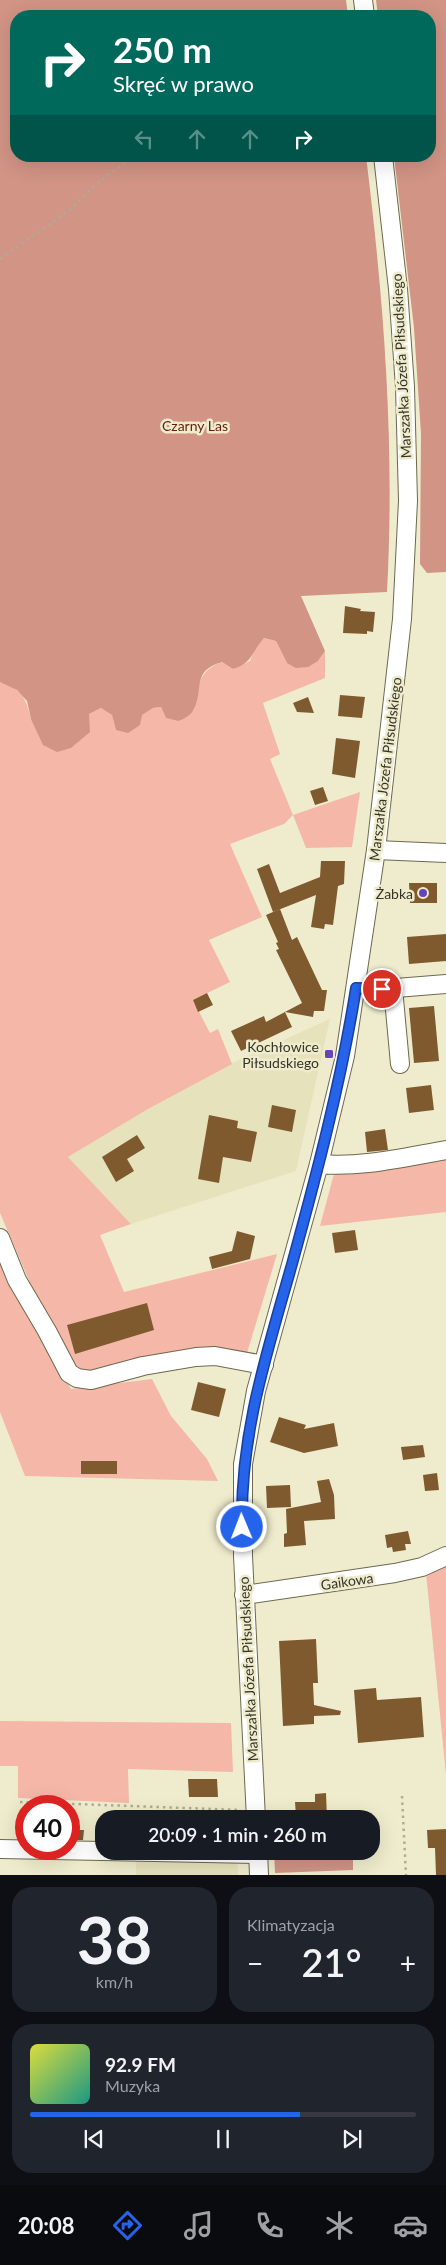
<!DOCTYPE html>
<html lang="pl">
<meta charset="utf-8">
<style>
:root{--surface:#171b24;--page:#20242c;--text:#f1f3f6;--muted:#9ea1a6;--line:#363941;--accent:#2563eb}
body{margin:0;font-family:Lato,sans-serif;background:var(--page);color:var(--text);height:100vh;display:flex;flex-direction:column;font-size:19px;white-space:nowrap}
*{box-sizing:border-box;margin:0}
p{font-size:16px;color:var(--muted)}
.icon{flex:none;width:28px;height:28px;fill:none;stroke:currentColor;stroke-width:2;stroke-linecap:round;stroke-linejoin:round}
.map{position:relative;height:1875px;overflow:hidden}
.sheet{display:flex;flex-direction:column;gap:12px;padding:12px;background:#0d0f14;flex:1}
.sheet>*{flex:none}
.top-card{position:absolute;left:10px;top:10px;width:426px;height:152px;border-radius:20px;box-shadow:0 5px 20px #0002;background:#00695c;color:#fff;overflow:hidden}
.speed{position:absolute;left:15px;top:1795px;display:flex;gap:10px;font-size:25px;font-weight:700;text-align:center}
.speed>*{display:grid;place-content:center;width:65px;height:65px;border-radius:50%;background:var(--surface);box-shadow:0 5px 20px #0002;line-height:1}
.speed .limit{border:8px solid #d22;background:#fff;color:#111}
.pin{position:absolute;display:grid;place-items:center;width:42px;height:42px;color:#fff;margin:-21px;border:2px solid #fff;border-radius:50%;box-shadow:0 1px 5px #0007}
.me{position:absolute;width:55px;margin:-28px;rotate:359deg;stroke-linejoin:round;filter:drop-shadow(0 0 4px #0008)}
.turn{display:flex;align-items:center;gap:18px;height:105px;padding:0 20px;font-size:22px}
.turn .icon{width:65px;height:65px;stroke-width:2.5}
.turn b{display:block;font-size:35px;line-height:42px}
.lanes{display:flex;align-items:center;height:48px;padding:0 20px;background:#0003;justify-content:center;gap:25px;direction:ltr}
.lanes .off{opacity:.35}
.big{font-size:38px;font-weight:600;line-height:1.1}
.sheet .tile{flex:1;display:flex;flex-direction:column;justify-content:center;gap:8px;min-width:0;padding:0 18px;border-radius:20px;background:var(--page)}
.sheet .dial{align-items:center;gap:0}
.dial b{font-size:65px;line-height:1}
.song{display:flex;align-items:center;gap:15px}
.cover{width:60px;height:60px;border-radius:8px;background:linear-gradient(135deg,hsl(60 70% 55%),hsl(170 70% 35%))}
.played{height:5px;border-radius:2px;background:linear-gradient(90deg,var(--accent) 70%,var(--line) 70%)}
.keys{display:flex;justify-content:space-around;direction:ltr}
.heat{display:flex;justify-content:space-between;align-items:center;font-size:28px;direction:ltr}
.sheet .tiles{flex:1;display:grid;gap:12px;grid-template-columns:1fr 1fr}
.tile:last-child{grid-column:span 2}
.trip{position:absolute;left:95px;top:1810px;width:285px;height:50px;border-radius:20px;background:var(--surface);box-shadow:0 5px 20px #0002;font-weight:600;line-height:50px;text-align:center}
.menu{display:flex;height:80px;justify-content:space-around;align-items:center;background:#090b0e;color:var(--muted)}
.menu .icon{width:35px;height:35px}
.menu .active{color:var(--accent)}
.menu b{font-size:22px;color:var(--text)}
.map>svg:first-child{display:block}
</style>
<div class="map">
<svg width="446" height="1875" viewBox="0 0 446 1875">
<rect width="100%" height="100%" fill="#efeccd"/>
<g fill="#e6e2bb">
<path d="M330 1019 296 1171 131 1224 68 1157 148 1109 230 1064Z"/>
<path d="M136 1859 237 1860 238 1875H136Z"/>
</g>
<g fill="#f5b7a8">
<path d="M264 638 276 641 287 663 318 661 325 651V678L263 703 280 754 270 759 293 815 360 792 352 847 306 848 293 815 284 824 230 844 262 917 209 940 230 982 193 1000 210 1033 218 1029 232 1064 148 1109 68 1157 131 1224 100 1235 124 1292 277 1254 247 1353 217 1347 200 1348 86 1374 76 1369 43 1313 0 1213V682C22 689 26 698 31 719L89 714 101 708 112 715 116 730 153 708 161 707 166 718 178 721 194 710C198 687 198 670 222 662L233 669 250 661 256 646Z"/>
<path d="M446 1155V1212L320 1226 335 1170Z"/>
<path d="M0 1255 12 1281 71 1389 152 1379 171 1416 207 1459 218 1481 25 1476 0 1412Z"/>
<path d="M446 1563V1775L426 1573Z"/>
<path d="M0 1721 231 1723 233 1772 128 1769 129 1803 18 1798V1766H0Z"/>
</g>
<g fill="#d19485">
<path d="M0 0H346L348 16H16V156H366C384 302 395 445 387 592L301 596 325 651 318 661 308 667 296 668 287 663 276 641 264 638C251 652 253 663 233 669L222 662C191 671 204 689 194 709 191 715 184 719 178 721L166 718 161 707 153 708 142 715 140 725 128 733 116 730 112 715 101 708 89 714 90 732 71 748 57 752 43 745 31 719 27 701 17 690 0 682Z"/>
<path d="M376 0H446V572L427 573 420 564 421 434 414 328 394 156H430V16H378Z"/>
<path d="M274 1851H353V1870L275 1873Z"/>
</g>
<g fill="#805a2f">
<path d="M345 606 361 609 360 611 375 612 373 632 367 631V634L343 633Z"/>
<path d="M340 695 365 697 362 718 338 716Z"/>
<path d="M308 697 314 713 297 712 293 703Z"/>
<path d="M336 738 360 741 355 778 332 774Z"/>
<path d="M323 787 328 801 315 805 310 791Z"/>
<path d="M321 861H345L344 884 338 886 333 925 325 924 324 929 311 927 316 895 273 912 257 869 269 864 280 893 320 877Z"/>
<path d="M409 883H437V903H410Z"/>
<path d="M280 909 292 940 297 937 322 990H327L324 1011H314L313 1017 285 1012 292 1027 241 1051 231 1031 264 1016 266 1022 302 1003 276 950 279 949 276 943 278 942 266 915Z"/>
<path d="M446 934V961L409 964 407 937Z"/>
<path d="M207 993 213 1005 198 1012 193 1000Z"/>
<path d="M434 1006 439 1061 414 1063 409 1008Z"/>
<path d="M431 1085 434 1110 409 1113 406 1088Z"/>
<path d="M272 1105 296 1110 292 1132 268 1127Z"/>
<path d="M209 1115 238 1121 237 1128 257 1132 251 1162 223 1157 219 1183 198 1179Z"/>
<path d="M385 1129 388 1150 367 1152 365 1132Z"/>
<path d="M137 1135 145 1148 127 1159 134 1171 116 1182 102 1157Z"/>
<path d="M355 1230 358 1250 335 1253 332 1233Z"/>
<path d="M237 1231 255 1236 250 1259 212 1269 209 1257 232 1251Z"/>
<path d="M147 1303 154 1330 75 1354 67 1325Z"/>
<path d="M198 1382 226 1389 219 1417 191 1410Z"/>
<path d="M279 1417 306 1425 304 1429 334 1423 338 1446 304 1453 270 1442Z"/>
<path d="M423 1445 425 1457 403 1460 401 1447Z"/>
<rect x="81" y="1461" width="36" height="13"/>
<path d="M437 1473 439 1490 425 1491 423 1475Z"/>
<path d="M329 1479 334 1495 335 1519 304 1521 306 1545 284 1547V1534L287 1533 286 1509 321 1502 317 1481Z"/>
<path d="M290 1485 291 1507 267 1508 266 1486Z"/>
<path d="M408 1531 411 1544H405L406 1550 393 1552 392 1547 387 1548 385 1535Z"/>
<path d="M316 1639 318 1683H313L314 1705 341 1711 340 1715 314 1716V1724L283 1726 279 1641Z"/>
<path d="M376 1688 377 1700 421 1697 424 1737 358 1743 354 1690Z"/>
<path d="M188 1779H217L218 1797H189Z"/>
<path d="M326 1793 327 1819H302L301 1816H296L295 1802H315V1794Z"/>
<path d="M446 1829V1875H436L435 1848H428L427 1830Z"/>
<path d="M69 1830H84L83 1840H69Z"/>
</g>
<g fill="none" stroke-linecap="round" stroke-linejoin="round">
<defs>
<g id="minor">
<path d="M363 0 365 16"/>
<path d="M376 850 446 853"/>
<path d="M356 988 371 990 446 984"/>
<path d="M393 988 400 1064"/>
<path d="M319 1164C361 1168 405 1157 446 1150"/>
<path d="M0 1238 17 1280 47 1331 69 1373 77 1378 91 1380 143 1366 196 1357 215 1356 264 1365"/>
<path d="M244 1595 395 1573 422 1567 446 1556"/>
<path d="M256 1819 243 1556V1464L256 1391 319 1164 345 1056 376 850 402 619 408 501 405 387 398 289 383 156"/>
<path d="M0 1849 258 1854"/>
<path d="M258 1851 259 1875"/>
</g>
</defs>
<use href="#minor" stroke="#6c694e" stroke-width="20"/>
<g stroke="#afac94" stroke-width="2.5" stroke-dasharray="2.5 4" stroke-linecap="butt">
<path d="M340 16 348 10"/>
<path d="M0 259 69 210 93 187 133 156"/>
<path d="M402 1796 406 1875"/>
<path d="M20 1802 241 1810"/>
</g>
<use href="#minor" stroke="#fff" stroke-width="18"/>
</g>
<g fill="none" stroke-linecap="round" stroke-linejoin="round">
<defs>
<path id="route" d="M242 1527C240 1433 267 1353 292 1264 317 1173 341 1082 356 988L382 989"/>
</defs>
<use href="#route" stroke="#184099" stroke-width="12"/>
<use href="#route" stroke="#2563eb" stroke-width="9"/>
</g>
<g fill="#6743bb" stroke="#efeccd" stroke-width="2">
<circle cx="423" cy="893" r="5"/>
<rect x="324" y="1049" width="10" height="10" rx="2.5"/>
</g>
<g text-anchor="middle" dominant-baseline="central" stroke-width="5" stroke-linejoin="round" paint-order="stroke">
<g font-size="14" fill="#353327" stroke="#efeccd">
<text transform="translate(401 366) rotate(-93)">Marszałka Józefa Piłsudskiego</text>
<text transform="translate(385 769) rotate(-83)">Marszałka Józefa Piłsudskiego</text>
<text transform="translate(347 1581) rotate(-8)">Gaikowa</text>
<text transform="translate(248 1669) rotate(-93)">Marszałka Józefa Piłsudskiego</text>
</g>
<g font-size="14" fill="#651d0b" stroke="#efeccd">
<text x="195" y="425">Czarny Las</text>
</g>
<g font-size="14" fill="#353327" stroke="#efeccd" text-anchor="end">
<text x="413" y="893">Żabka</text>
<text x="319" y="1046">Kochłowice<tspan x="319" dy="16">Piłsudskiego</tspan></text>
</g>
</g>
</svg>
<div class="speed"><div class="limit">40</div></div>
<div class="pin" style="left:382px;top:989px;background:#d93025"><svg class="icon" aria-label="arrive" viewBox="0 0 24 24"><path d="M6 21V4h12l-3 4 3 4H6"/></svg></div>
<svg class="me" style="left:242px;top:1527px" viewBox="-20 -20 40 40"><circle r="17" fill="#2563eb" stroke="#fff" stroke-width="3"/><path d="M0-11L8 9 0 5-8 9z" fill="#fff"/></svg>
<div class="trip">20:09 · 1 min · 260 m</div>
<div class="top-card">
<div class="turn"><svg class="icon" aria-label="right" viewBox="0 0 24 24"><path d="M7 20v-9h11M14 6l5 5-5 5"/></svg><div><b>250 m</b>Skręć w prawo</div></div>
<div class="lanes"><svg class="icon off" aria-label="left" viewBox="0 0 24 24"><path d="M17 20v-9H6M10 6l-5 5 5 5"/></svg><svg class="icon off" aria-label="ahead" viewBox="0 0 24 24"><path d="M12 20V5M6 11l6-6 6 6"/></svg><svg class="icon off" aria-label="ahead" viewBox="0 0 24 24"><path d="M12 20V5M6 11l6-6 6 6"/></svg><svg class="icon" aria-label="right" viewBox="0 0 24 24"><path d="M7 20v-9h11M14 6l5 5-5 5"/></svg></div>
</div>
</div>
<section class="sheet">
<div class="tiles">
<div class="tile dial"><b>38</b><p>km/h</p></div>
<div class="tile"><p>Klimatyzacja</p>
<div class="heat"><a>−</a><b class="big">21°</b><a>+</a></div>
</div>
<div class="tile">
<div class="song"><i class="cover"></i><div><b>92.9 FM</b><p>Muzyka</p></div></div>
<div class="played"></div>
<div class="keys"><svg class="icon" aria-label="previous" viewBox="0 0 24 24"><path d="M18 5L8 12l10 7zM5 5v14"/></svg><svg class="icon" aria-label="pause" viewBox="0 0 24 24"><path d="M8 5v14M16 5v14"/></svg><svg class="icon" aria-label="next" viewBox="0 0 24 24"><path d="M6 5l10 7-10 7zM19 5v14"/></svg></div>
</div>
</div>
</section>
<nav class="menu">
<b>20:08</b>
<svg class="icon active" aria-label="directions" viewBox="0 0 24 24"><path d="M12 3l9 9-9 9-9-9zM9 14v-3h6M13 9l2 2-2 2"/></svg>
<svg class="icon" aria-label="music" viewBox="0 0 24 24"><path d="M9 18V5l10-2v13"/><circle cx="6" cy="18" r="3"/><circle cx="16" cy="16" r="3"/></svg>
<svg class="icon" aria-label="phone" viewBox="0 0 24 24"><path d="M5 4h4l2 5-3 2q2 4 5 5l2-3 5 2v4C11 20 4 13 5 4z"/></svg>
<svg class="icon" aria-label="climate" viewBox="0 0 24 24"><path d="M12 3v18M4 7l16 10M4 17L20 7"/></svg>
<svg class="icon" aria-label="car" viewBox="0 0 24 24"><path d="M5 17H2v-5l4-1 3-4h7l3 4 3 1v5h-3M9 17h6M6 11h13"/><circle cx="7" cy="17" r="2"/><circle cx="17" cy="17" r="2"/></svg>
</nav>
